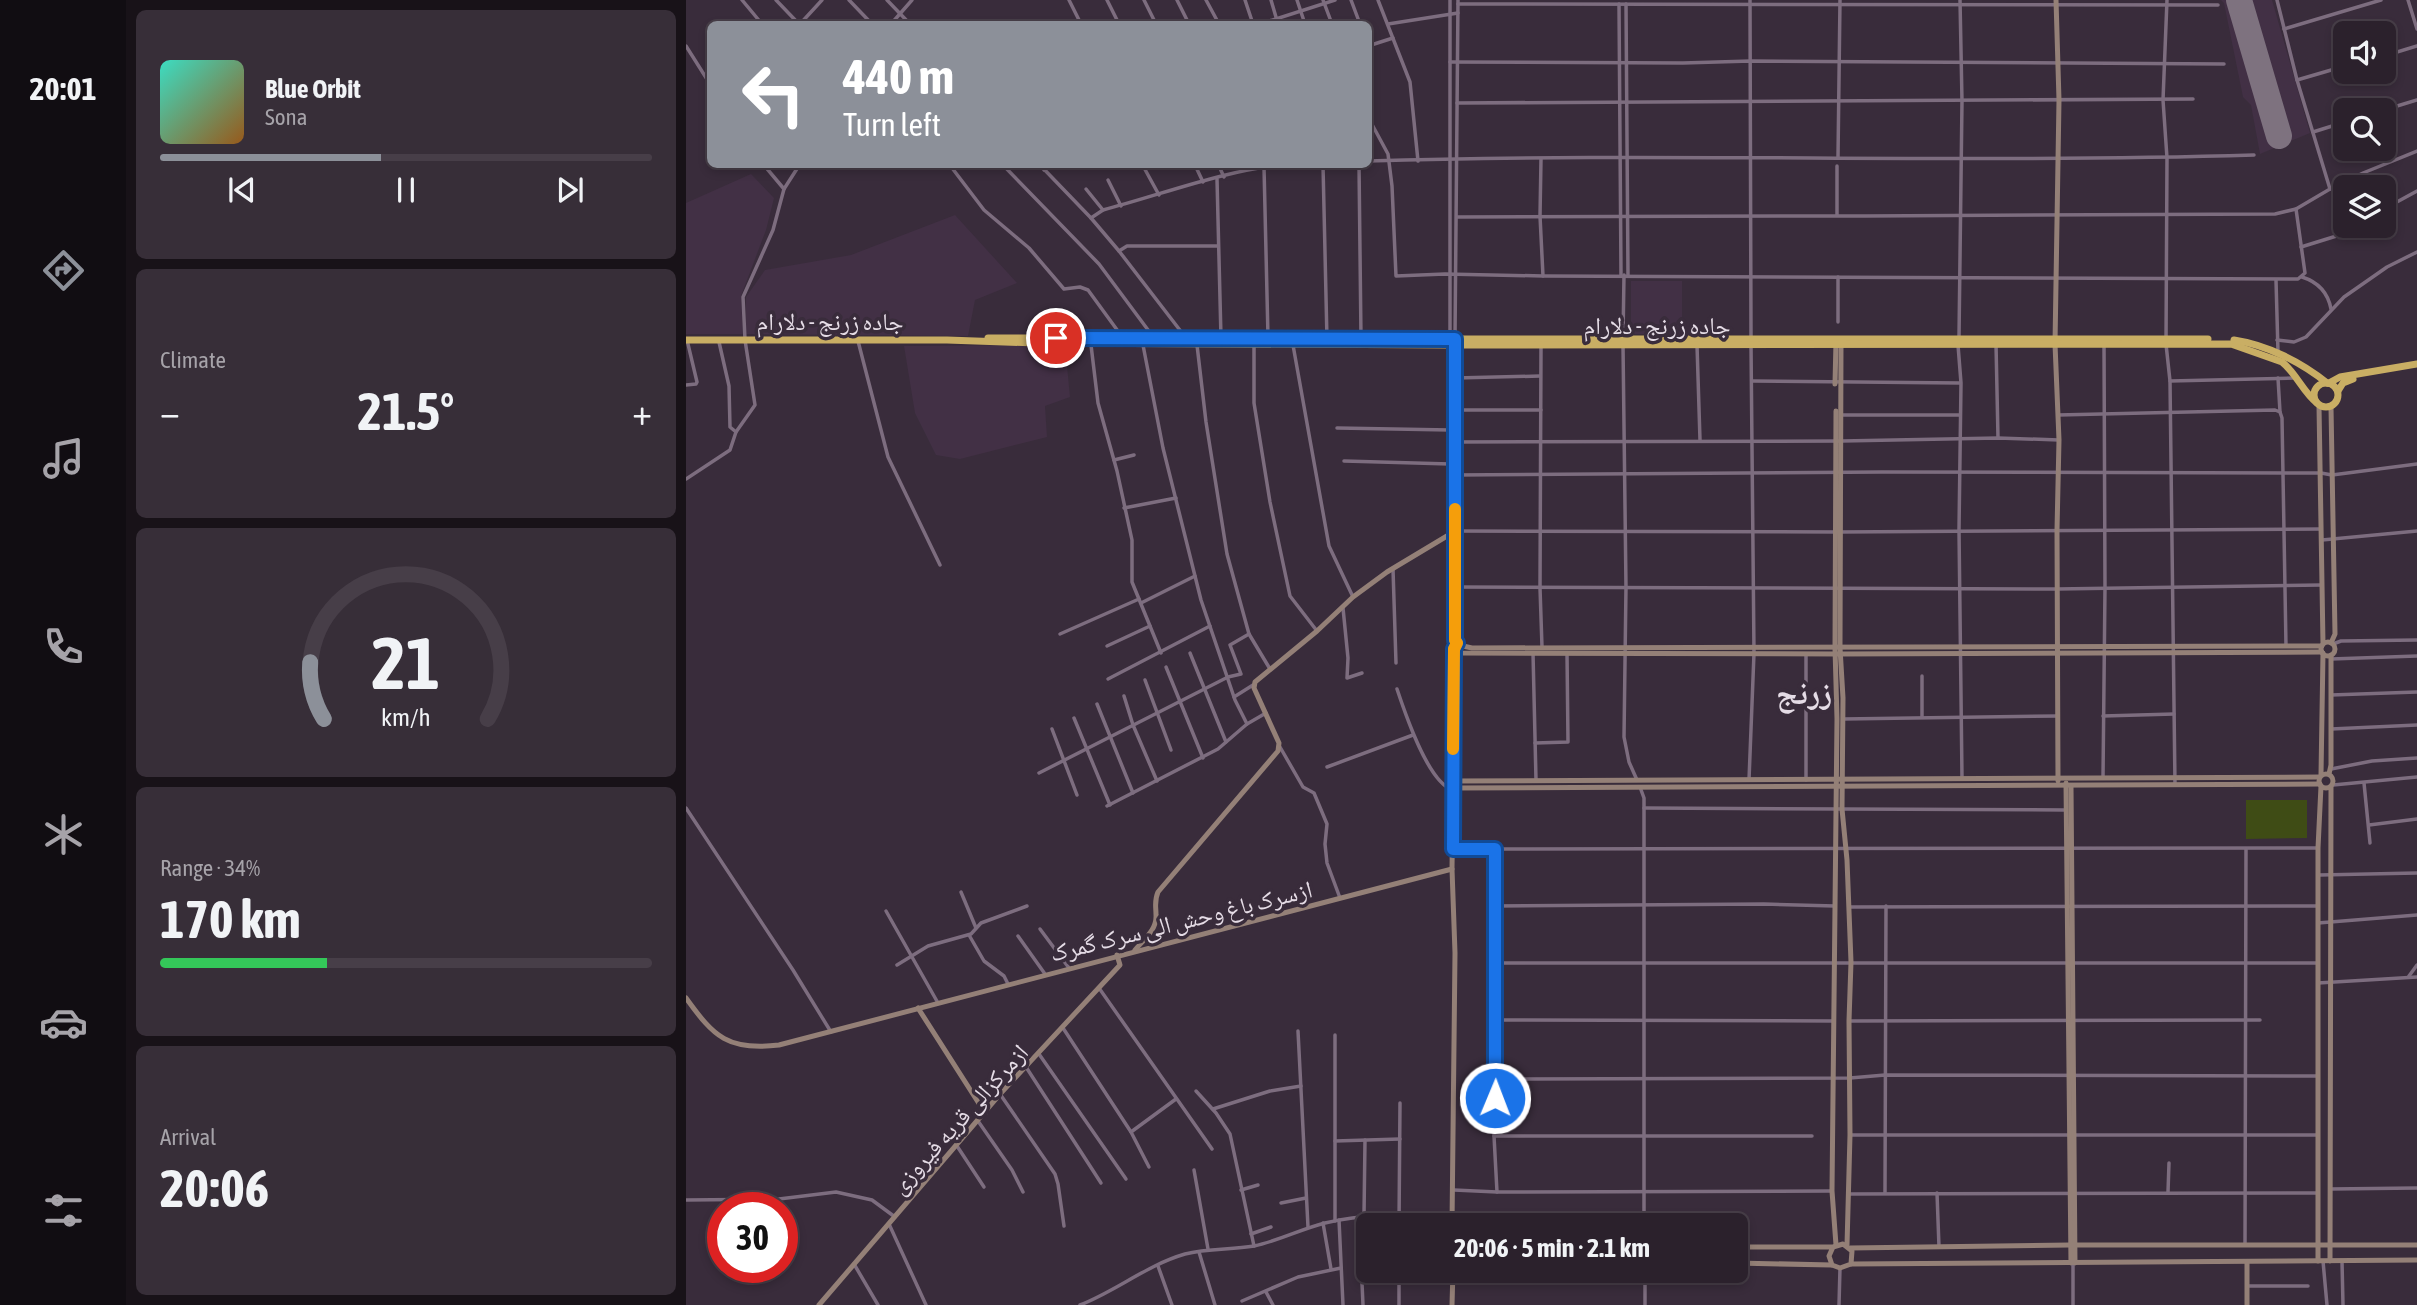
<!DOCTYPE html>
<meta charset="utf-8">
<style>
:root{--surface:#2b212c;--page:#372e38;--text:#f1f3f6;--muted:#a6a3a9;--line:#473e48;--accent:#8c9099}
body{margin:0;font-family:"Asap Condensed","Noto Naskh Arabic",sans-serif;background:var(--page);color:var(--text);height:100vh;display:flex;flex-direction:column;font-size:26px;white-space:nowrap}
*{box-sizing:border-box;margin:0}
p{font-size:23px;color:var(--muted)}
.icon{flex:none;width:38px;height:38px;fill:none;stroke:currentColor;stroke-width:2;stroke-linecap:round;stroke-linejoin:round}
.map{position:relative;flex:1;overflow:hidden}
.details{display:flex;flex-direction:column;gap:10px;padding:10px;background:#181218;width:560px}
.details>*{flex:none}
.banner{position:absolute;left:21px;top:21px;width:665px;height:147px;border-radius:10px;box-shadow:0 4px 10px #0003,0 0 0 2px var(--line);background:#8c9099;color:#fff;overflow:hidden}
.fabs{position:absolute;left:1647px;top:21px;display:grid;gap:14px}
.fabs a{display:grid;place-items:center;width:63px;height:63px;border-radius:10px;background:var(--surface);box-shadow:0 4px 10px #0003,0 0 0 2px var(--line);font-size:35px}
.speed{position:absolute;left:21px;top:1192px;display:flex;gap:14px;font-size:35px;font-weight:700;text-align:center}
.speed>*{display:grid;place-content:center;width:91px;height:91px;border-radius:50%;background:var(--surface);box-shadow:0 4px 10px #0003,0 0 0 2px var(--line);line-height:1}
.speed .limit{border:10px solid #d22;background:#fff;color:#111}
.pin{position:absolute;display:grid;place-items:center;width:60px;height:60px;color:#fff;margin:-30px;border:4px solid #fff;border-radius:50%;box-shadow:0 2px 7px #0007}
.me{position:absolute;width:77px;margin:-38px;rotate:1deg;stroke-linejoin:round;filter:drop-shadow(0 0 5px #0008)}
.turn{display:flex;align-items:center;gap:24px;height:147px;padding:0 21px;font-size:32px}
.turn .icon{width:91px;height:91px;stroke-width:2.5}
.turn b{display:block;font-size:49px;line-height:60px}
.big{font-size:52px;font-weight:700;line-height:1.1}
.details .card{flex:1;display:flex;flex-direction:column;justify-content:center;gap:10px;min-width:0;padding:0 24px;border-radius:10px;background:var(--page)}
.details .dial{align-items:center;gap:0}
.dial svg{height:182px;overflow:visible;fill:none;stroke:var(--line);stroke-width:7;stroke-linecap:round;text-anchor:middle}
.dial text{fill:var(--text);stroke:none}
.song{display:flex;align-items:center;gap:21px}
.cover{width:84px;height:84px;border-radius:10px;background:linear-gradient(135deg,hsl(170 70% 55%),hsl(30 70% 35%))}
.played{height:7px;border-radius:4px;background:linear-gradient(90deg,var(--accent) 45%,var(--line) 45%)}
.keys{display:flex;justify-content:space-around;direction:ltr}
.heat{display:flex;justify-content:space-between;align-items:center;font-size:38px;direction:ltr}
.charge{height:10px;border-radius:5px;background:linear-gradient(90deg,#34c759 34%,var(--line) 0)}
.trip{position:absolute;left:670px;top:1213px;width:392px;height:70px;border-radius:10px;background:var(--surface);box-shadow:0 4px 10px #0003,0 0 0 2px var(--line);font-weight:700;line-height:70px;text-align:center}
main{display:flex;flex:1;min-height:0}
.tabs{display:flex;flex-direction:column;width:126px;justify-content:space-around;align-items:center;background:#110d12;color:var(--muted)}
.tabs .icon{width:49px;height:49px}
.tabs .active{color:var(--accent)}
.tabs b{font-size:32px;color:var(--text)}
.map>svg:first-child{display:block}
</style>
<main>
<nav class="tabs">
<b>20:01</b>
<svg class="icon active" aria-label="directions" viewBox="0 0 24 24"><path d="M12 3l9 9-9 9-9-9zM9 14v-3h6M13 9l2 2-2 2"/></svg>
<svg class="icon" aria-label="music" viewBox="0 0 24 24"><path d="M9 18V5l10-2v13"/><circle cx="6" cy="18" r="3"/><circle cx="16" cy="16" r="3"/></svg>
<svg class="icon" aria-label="phone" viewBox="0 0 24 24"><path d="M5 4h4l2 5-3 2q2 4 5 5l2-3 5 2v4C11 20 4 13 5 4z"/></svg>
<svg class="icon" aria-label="climate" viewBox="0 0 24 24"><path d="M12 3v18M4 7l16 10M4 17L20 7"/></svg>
<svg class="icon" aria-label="car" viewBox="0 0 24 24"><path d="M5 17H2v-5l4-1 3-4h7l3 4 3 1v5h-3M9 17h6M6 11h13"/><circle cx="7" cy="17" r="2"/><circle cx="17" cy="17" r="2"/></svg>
<svg class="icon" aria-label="filters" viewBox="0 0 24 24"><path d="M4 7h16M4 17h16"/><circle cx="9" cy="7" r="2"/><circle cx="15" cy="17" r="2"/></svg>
</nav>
<section class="details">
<div class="card">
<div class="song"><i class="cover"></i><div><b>Blue Orbit</b><p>Sona</p></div></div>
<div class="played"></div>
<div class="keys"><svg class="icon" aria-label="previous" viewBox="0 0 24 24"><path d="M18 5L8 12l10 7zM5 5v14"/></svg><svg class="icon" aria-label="pause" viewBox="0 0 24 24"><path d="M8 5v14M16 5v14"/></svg><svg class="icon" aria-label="next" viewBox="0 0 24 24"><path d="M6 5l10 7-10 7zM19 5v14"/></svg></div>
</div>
<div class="card"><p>Climate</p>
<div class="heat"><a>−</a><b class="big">21.5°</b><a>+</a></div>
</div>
<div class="card dial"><svg viewBox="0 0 100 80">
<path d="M14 69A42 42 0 1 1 86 69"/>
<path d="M14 69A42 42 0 0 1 8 44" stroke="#8c9099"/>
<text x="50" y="56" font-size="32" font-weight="700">21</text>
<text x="50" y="72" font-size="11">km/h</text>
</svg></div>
<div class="card"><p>Range · 34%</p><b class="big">170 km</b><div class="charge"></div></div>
<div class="card"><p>Arrival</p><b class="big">20:06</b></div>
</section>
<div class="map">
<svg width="1731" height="1305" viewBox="0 0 1731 1305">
<rect width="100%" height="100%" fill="#392c3b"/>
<g fill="#423045">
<path d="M1535 0H1586L1624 133 1574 154 1565 105 1557 97 1538 3Z"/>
<path d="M65 174 88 198 80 230 55 296 57 334H0V203Z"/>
<path d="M269 215 331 283 289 300 282 336 60 334V297L79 270 165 255Z"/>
<rect x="945" y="281" width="51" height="53"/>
<path d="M379 345 384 397 359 406 361 437 274 459 250 455 229 413 218 346Z"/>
</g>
<path fill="#3f4c15" d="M1560 800H1621V838L1560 839Z"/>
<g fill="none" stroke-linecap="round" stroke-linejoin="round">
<path stroke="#7e727f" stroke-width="26" d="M1553 0 1593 136"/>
<g stroke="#7d6d7f" stroke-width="3.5">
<path d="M56 0 76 24"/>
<path d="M90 0 113 24"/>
<path d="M163 0 186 24"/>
<path d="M201 0 224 24"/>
<path d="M383 0 395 24"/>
<path d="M421 0 433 24"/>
<path d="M458 0 470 24"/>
<path d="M491 0 503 24"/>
<path d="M520 0 533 24"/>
<path d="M559 0 567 24"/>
<path d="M585 0 592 24"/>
<path d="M611 0 619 24"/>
<path d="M637 0 646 24"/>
<path d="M665 0 674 24"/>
<path d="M692 0 724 82 732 161"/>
<path d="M1064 0 1065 337"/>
<path d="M1481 0 1477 100 1481 158 1480 344 1484 381 1489 785"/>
<path d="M1591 0 1611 80 1644 189"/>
<path d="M1722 0 1731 29"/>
<path d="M772 4 1532 5"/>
<path d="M933 4 935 275"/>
<path d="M940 4 942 275"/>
<path d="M358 22 360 24"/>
<path d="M114 24 136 0"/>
<path d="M205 24 226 0"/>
<path d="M574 24 649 0"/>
<path d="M702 24 772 13"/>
<path d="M1598 29 1695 0"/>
<path d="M0 46 24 84"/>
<path d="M682 46 707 38"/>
<path d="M1698 56 1731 46"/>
<path d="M764 62 997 63 1065 61 1538 64"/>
<path d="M1611 80 1659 66"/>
<path d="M771 103 1507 99"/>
<path d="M1698 110 1731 100"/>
<path d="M682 117 702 154 706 186 710 276 759 274 857 276 1612 279 1619 273 1610 209"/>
<path d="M1627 132 1659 122"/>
<path d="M1152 157 1154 0"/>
<path d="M855 159 854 216 857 276"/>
<path d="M682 161C977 152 1273 164 1568 155"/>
<path d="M77 164 98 189"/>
<path d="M263 164 298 210 343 248 378 289 394 287 402 290 437 338"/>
<path d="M316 164 413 264 468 338"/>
<path d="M353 164 405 218 433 251 500 338"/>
<path d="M456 164 473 195"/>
<path d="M532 164 538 177"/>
<path d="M673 164 675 338"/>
<path d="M509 165 517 182"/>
<path d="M637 165 641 340"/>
<path d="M1151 166V215"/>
<path d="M578 167 582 337"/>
<path d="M358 170 364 164"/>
<path d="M531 179 535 338"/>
<path d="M422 180 435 206"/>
<path d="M400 189 417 210"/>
<path d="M1698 209 1731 191"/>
<path d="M771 217C1044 215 1316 217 1589 214L1610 209 1644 189 1677 173 1731 151"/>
<path d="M405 218 417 210C478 194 541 169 604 164"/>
<path d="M1615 247 1673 229 1675 226"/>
<path d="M433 251 441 246H532"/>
<path d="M1152 277V322"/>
<path d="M1616 277C1632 282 1642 293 1645 309"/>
<path d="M1590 280 1592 352"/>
<path d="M764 337V0"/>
<path d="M1273 337 1276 101 1274 0"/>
<path d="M937 338 938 275"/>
<path d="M769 339 772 0"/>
<path d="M1591 340 1608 342 1620 337 1658 297 1701 267 1731 252"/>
<path d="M172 341 202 457 254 565"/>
<path d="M33 342 43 386 44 427 50 432"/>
<path d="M1310 344 1312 438"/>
<path d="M405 345 412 403 431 471 446 540V582L475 653"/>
<path d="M457 345 477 448 515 600 549 700 561 724"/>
<path d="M511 345 520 422 541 554 563 634 584 669"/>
<path d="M607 345 643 546 667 597"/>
<path d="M937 345 940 587 938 737 943 762 951 780"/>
<path d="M1011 345 1014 440"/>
<path d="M1272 345 1275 383 1273 530 1276 778"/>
<path d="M568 346V403L584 502 604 596 631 631"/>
<path d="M855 347 854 588 856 647"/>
<path d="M769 378 854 376"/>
<path d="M1592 378 1594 412"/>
<path d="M1067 381 1274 383"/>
<path d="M1484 381 1608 378"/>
<path d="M0 385 10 384 11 382 1 340"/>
<path d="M769 410H855"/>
<path d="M1156 415H1274"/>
<path d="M1372 415 1589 410 1594 412 1596 418 1600 646"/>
<path d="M651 428 764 430"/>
<path d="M770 442 1156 441 1312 438 1373 440"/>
<path d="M428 460 448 455"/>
<path d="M658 461 764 464"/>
<path d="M769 475 1196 472 1635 473 1646 475 1731 464"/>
<path d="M0 479 44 450 50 432 69 405 59 340 57 297 87 230 98 189 114 164"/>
<path d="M438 508 490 498"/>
<path d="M769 531 1153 532 1635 529"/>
<path d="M1636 540 1731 531"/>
<path d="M707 569 710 663"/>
<path d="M769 587 1371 589 1635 585"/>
<path d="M455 603 509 576"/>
<path d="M657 608 662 658 661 678 676 673"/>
<path d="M374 634 453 599"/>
<path d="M1647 644 1655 641 1731 640"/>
<path d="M421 646 464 626"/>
<path d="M504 653 540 742"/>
<path d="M847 653 850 780"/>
<path d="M1645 659 1731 656"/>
<path d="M480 667 517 758"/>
<path d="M1236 676V717"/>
<path d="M422 679 524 626"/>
<path d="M459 680 485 750"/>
<path d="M711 689C719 713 742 783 767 790"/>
<path d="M1645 695 1731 692"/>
<path d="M438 696 447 725 471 781"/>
<path d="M548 697 567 685"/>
<path d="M411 704 447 793"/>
<path d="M1417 716 1488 714"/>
<path d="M388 718 424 805"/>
<path d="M1157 719 1372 716"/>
<path d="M366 729 391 795"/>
<path d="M1645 729 1731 725"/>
<path d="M849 743 882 742 881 653"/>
<path d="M594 747 617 787 628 793 641 824 639 844 641 863 654 898"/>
<path d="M641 767 727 735"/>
<path d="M1645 769 1686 761 1731 758"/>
<path d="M353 773 542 677 555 674 544 645 563 634"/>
<path d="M1417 778 1419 587 1418 344"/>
<path d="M1063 780 1068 653 1065 345"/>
<path d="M1120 780V654"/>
<path d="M1678 783 1684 843"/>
<path d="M1647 785 1731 777"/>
<path d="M954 787 958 798V1225"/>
<path d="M421 806 532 749 561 724 580 713"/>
<path d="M0 808 107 970 145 1032"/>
<path d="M958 808 1379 810"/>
<path d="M1683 825 1731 819"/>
<path d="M767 849 1632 848"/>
<path d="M809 849 811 1020 808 1136 811 1192"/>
<path d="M1633 875 1731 873"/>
<path d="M275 892 290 928"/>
<path d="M808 906 1078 904 1149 906"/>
<path d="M1164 907 1632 906"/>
<path d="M200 911 252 1003"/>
<path d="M1632 923 1731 915"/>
<path d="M354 929 383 968"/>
<path d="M283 935 298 961 318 976 322 984"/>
<path d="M332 936 359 974"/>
<path d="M809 963H1632"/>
<path d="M211 965 242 946 285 934 295 923 341 906"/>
<path d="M1723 976 1731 965"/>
<path d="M1632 983 1731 977"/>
<path d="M413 988 526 1149"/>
<path d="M811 1020 1148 1021"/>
<path d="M1163 1021 1574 1020"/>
<path d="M377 1028 445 1132 463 1167"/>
<path d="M612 1031 622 1227"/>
<path d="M649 1035V1221"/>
<path d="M353 1054 440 1179"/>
<path d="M340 1067 415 1183"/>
<path d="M810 1079 1164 1078 1199 1075 1631 1076"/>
<path d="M510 1091 530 1113 544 1134 568 1246"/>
<path d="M314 1094 369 1174 372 1184 378 1226"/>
<path d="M527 1109 584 1091 615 1086"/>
<path d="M292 1121 326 1170 337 1192"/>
<path d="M445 1132 490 1099"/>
<path d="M1164 1135H1631"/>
<path d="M808 1136H1126"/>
<path d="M649 1141 714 1139"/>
<path d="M271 1146 298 1187"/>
<path d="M508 1170 522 1249"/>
<path d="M1644 1189 1731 1188"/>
<path d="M555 1190 572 1185"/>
<path d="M768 1190 811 1192 1146 1191"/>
<path d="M1482 1192 1483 1163"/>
<path d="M1199 1193 1200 906"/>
<path d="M1251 1193 1253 1247"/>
<path d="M1162 1194 1631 1193"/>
<path d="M0 1200 93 1199 150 1192 186 1200 209 1217"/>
<path d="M595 1203 620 1198"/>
<path d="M678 1215 679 1140"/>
<path d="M673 1216 677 1305"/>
<path d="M653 1220 657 1305"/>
<path d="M637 1223 645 1269"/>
<path d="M203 1224 240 1305"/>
<path d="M713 1225 714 1103"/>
<path d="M565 1234 585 1227"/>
<path d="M1559 1245 1560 849"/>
<path d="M513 1252 529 1305"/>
<path d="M1637 1261 1641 1305"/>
<path d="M1656 1261 1657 1305"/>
<path d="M168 1264 192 1305"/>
<path d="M1387 1265V1305"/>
<path d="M472 1266 486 1305"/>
<path d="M713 1270V1305"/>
<path d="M1561 1286H1622"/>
<path d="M580 1292 587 1305"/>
<path d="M556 1301 612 1277 655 1268"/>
<path d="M394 1305C430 1291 461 1265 499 1254 522 1248 545 1250 568 1246 592 1241 615 1229 639 1223 681 1213 723 1214 766 1214"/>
<path d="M959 1305V1270"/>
<path d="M1153 1305 1154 1268"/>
</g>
<g stroke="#948077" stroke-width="5">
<path d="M1370 0 1373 100 1369 344 1373 440 1371 530 1372 781"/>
<path d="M764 342V637L768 649 776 653 1154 654 1636 652"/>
<path d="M1155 343 1154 648 1157 698 1156 809 1161 860 1165 962 1163 1021 1164 1135 1161 1245"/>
<path d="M769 344V640L777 646 786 648 1636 646"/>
<path d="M1149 384 1150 341"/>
<path d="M1633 406 1637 644"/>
<path d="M1645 407 1649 634 1645 643"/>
<circle cx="1642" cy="649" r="7"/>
<circle cx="1640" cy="781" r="7"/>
<path d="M1643 774 1645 765V655"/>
<path d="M1635 775 1637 653"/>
<path d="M767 781 1634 777"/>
<path d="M1380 783 1385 1263"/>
<path d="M1385 786 1389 1263"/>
<path d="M767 788 1634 784"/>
<path d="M449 950C458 939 471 930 470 915 470 906 468 901 472 892L592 751 593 743 568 688 569 682 631 631 667 597 701 572 766 533"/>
<path d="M0 998C28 1037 42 1051 93 1045L766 869"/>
<path d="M232 1008 299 1113"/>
<path d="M766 1225 769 953 766 869 769 647"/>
<path d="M1150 1245 1146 1191 1151 719 1149 648 1150 411"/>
<path d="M1050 1247H1147L1157 1244 1166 1251 1165 1264 1154 1268 1146 1265 1143 1256 1147 1247"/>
<path d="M1164 1248 1384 1245H1731"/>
<path d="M1632 1261V848L1635 786"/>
<path d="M1644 1261 1645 787"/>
<path d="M1050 1263 1146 1265"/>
<path d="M1165 1264 1731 1260"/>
<path d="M133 1305 314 1094 434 965 431 955"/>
<path d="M766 1305 767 1270"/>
<path d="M1561 1305V1262"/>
</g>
<g stroke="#c9ae64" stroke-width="7">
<path d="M302 338H395"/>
<path d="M523 338 612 339"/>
<path d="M656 339H1522"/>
<path d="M0 340H261L350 343 769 345 1545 344 1596 362C1610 373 1617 392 1631 403"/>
<path d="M1548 340C1581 345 1615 362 1641 383"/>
<circle cx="1640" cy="395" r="12"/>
<path d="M1643 383 1654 377 1731 364"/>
<path d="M1652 391 1657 383 1667 379"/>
</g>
</g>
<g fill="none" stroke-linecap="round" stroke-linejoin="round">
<defs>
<path id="route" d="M370 338 769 339V640L771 643 768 649 767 849H809V1098"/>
</defs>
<use href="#route" stroke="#114b97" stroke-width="18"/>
<use href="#route" stroke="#1a73e8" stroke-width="12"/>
<path stroke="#f59e0b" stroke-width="12" d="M767 749 768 649 771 643 769 640V509"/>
</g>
<g text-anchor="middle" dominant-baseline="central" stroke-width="7" stroke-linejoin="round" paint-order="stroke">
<g font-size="24" fill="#e5dce6" stroke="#392c3b">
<text x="144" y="321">جاده زرنج - دلارام</text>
<text x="971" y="325">جاده زرنج - دلارام</text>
<text transform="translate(495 921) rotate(-14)">ازسرک باغ وحش الی سرک گمرک</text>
<text transform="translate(273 1119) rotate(-48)">ازمرکزالی قریه فیروزی</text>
</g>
<g font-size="32" font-weight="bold" fill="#e5dce6" stroke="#392c3b">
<text x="1118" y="692">زرنج</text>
</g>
</g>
</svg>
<div class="fabs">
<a><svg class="icon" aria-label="sound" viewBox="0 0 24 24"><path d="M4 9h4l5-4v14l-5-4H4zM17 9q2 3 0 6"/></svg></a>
<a><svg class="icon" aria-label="search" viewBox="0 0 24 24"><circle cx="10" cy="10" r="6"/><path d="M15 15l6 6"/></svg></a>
<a><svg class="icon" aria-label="layers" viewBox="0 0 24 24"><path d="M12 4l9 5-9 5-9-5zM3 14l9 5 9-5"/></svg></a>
</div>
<div class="speed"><div class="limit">30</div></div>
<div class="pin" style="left:370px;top:338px;background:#d93025"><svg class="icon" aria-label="arrive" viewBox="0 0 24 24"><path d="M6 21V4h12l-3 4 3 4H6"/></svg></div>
<svg class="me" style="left:809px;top:1098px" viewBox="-20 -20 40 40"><circle r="17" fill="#1a73e8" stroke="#fff" stroke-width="3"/><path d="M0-11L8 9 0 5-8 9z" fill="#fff"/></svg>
<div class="trip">20:06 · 5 min · 2.1 km</div>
<div class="banner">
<div class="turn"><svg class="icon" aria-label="left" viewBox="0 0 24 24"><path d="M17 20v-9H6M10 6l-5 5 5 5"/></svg><div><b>440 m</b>Turn left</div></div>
</div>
</div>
</main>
